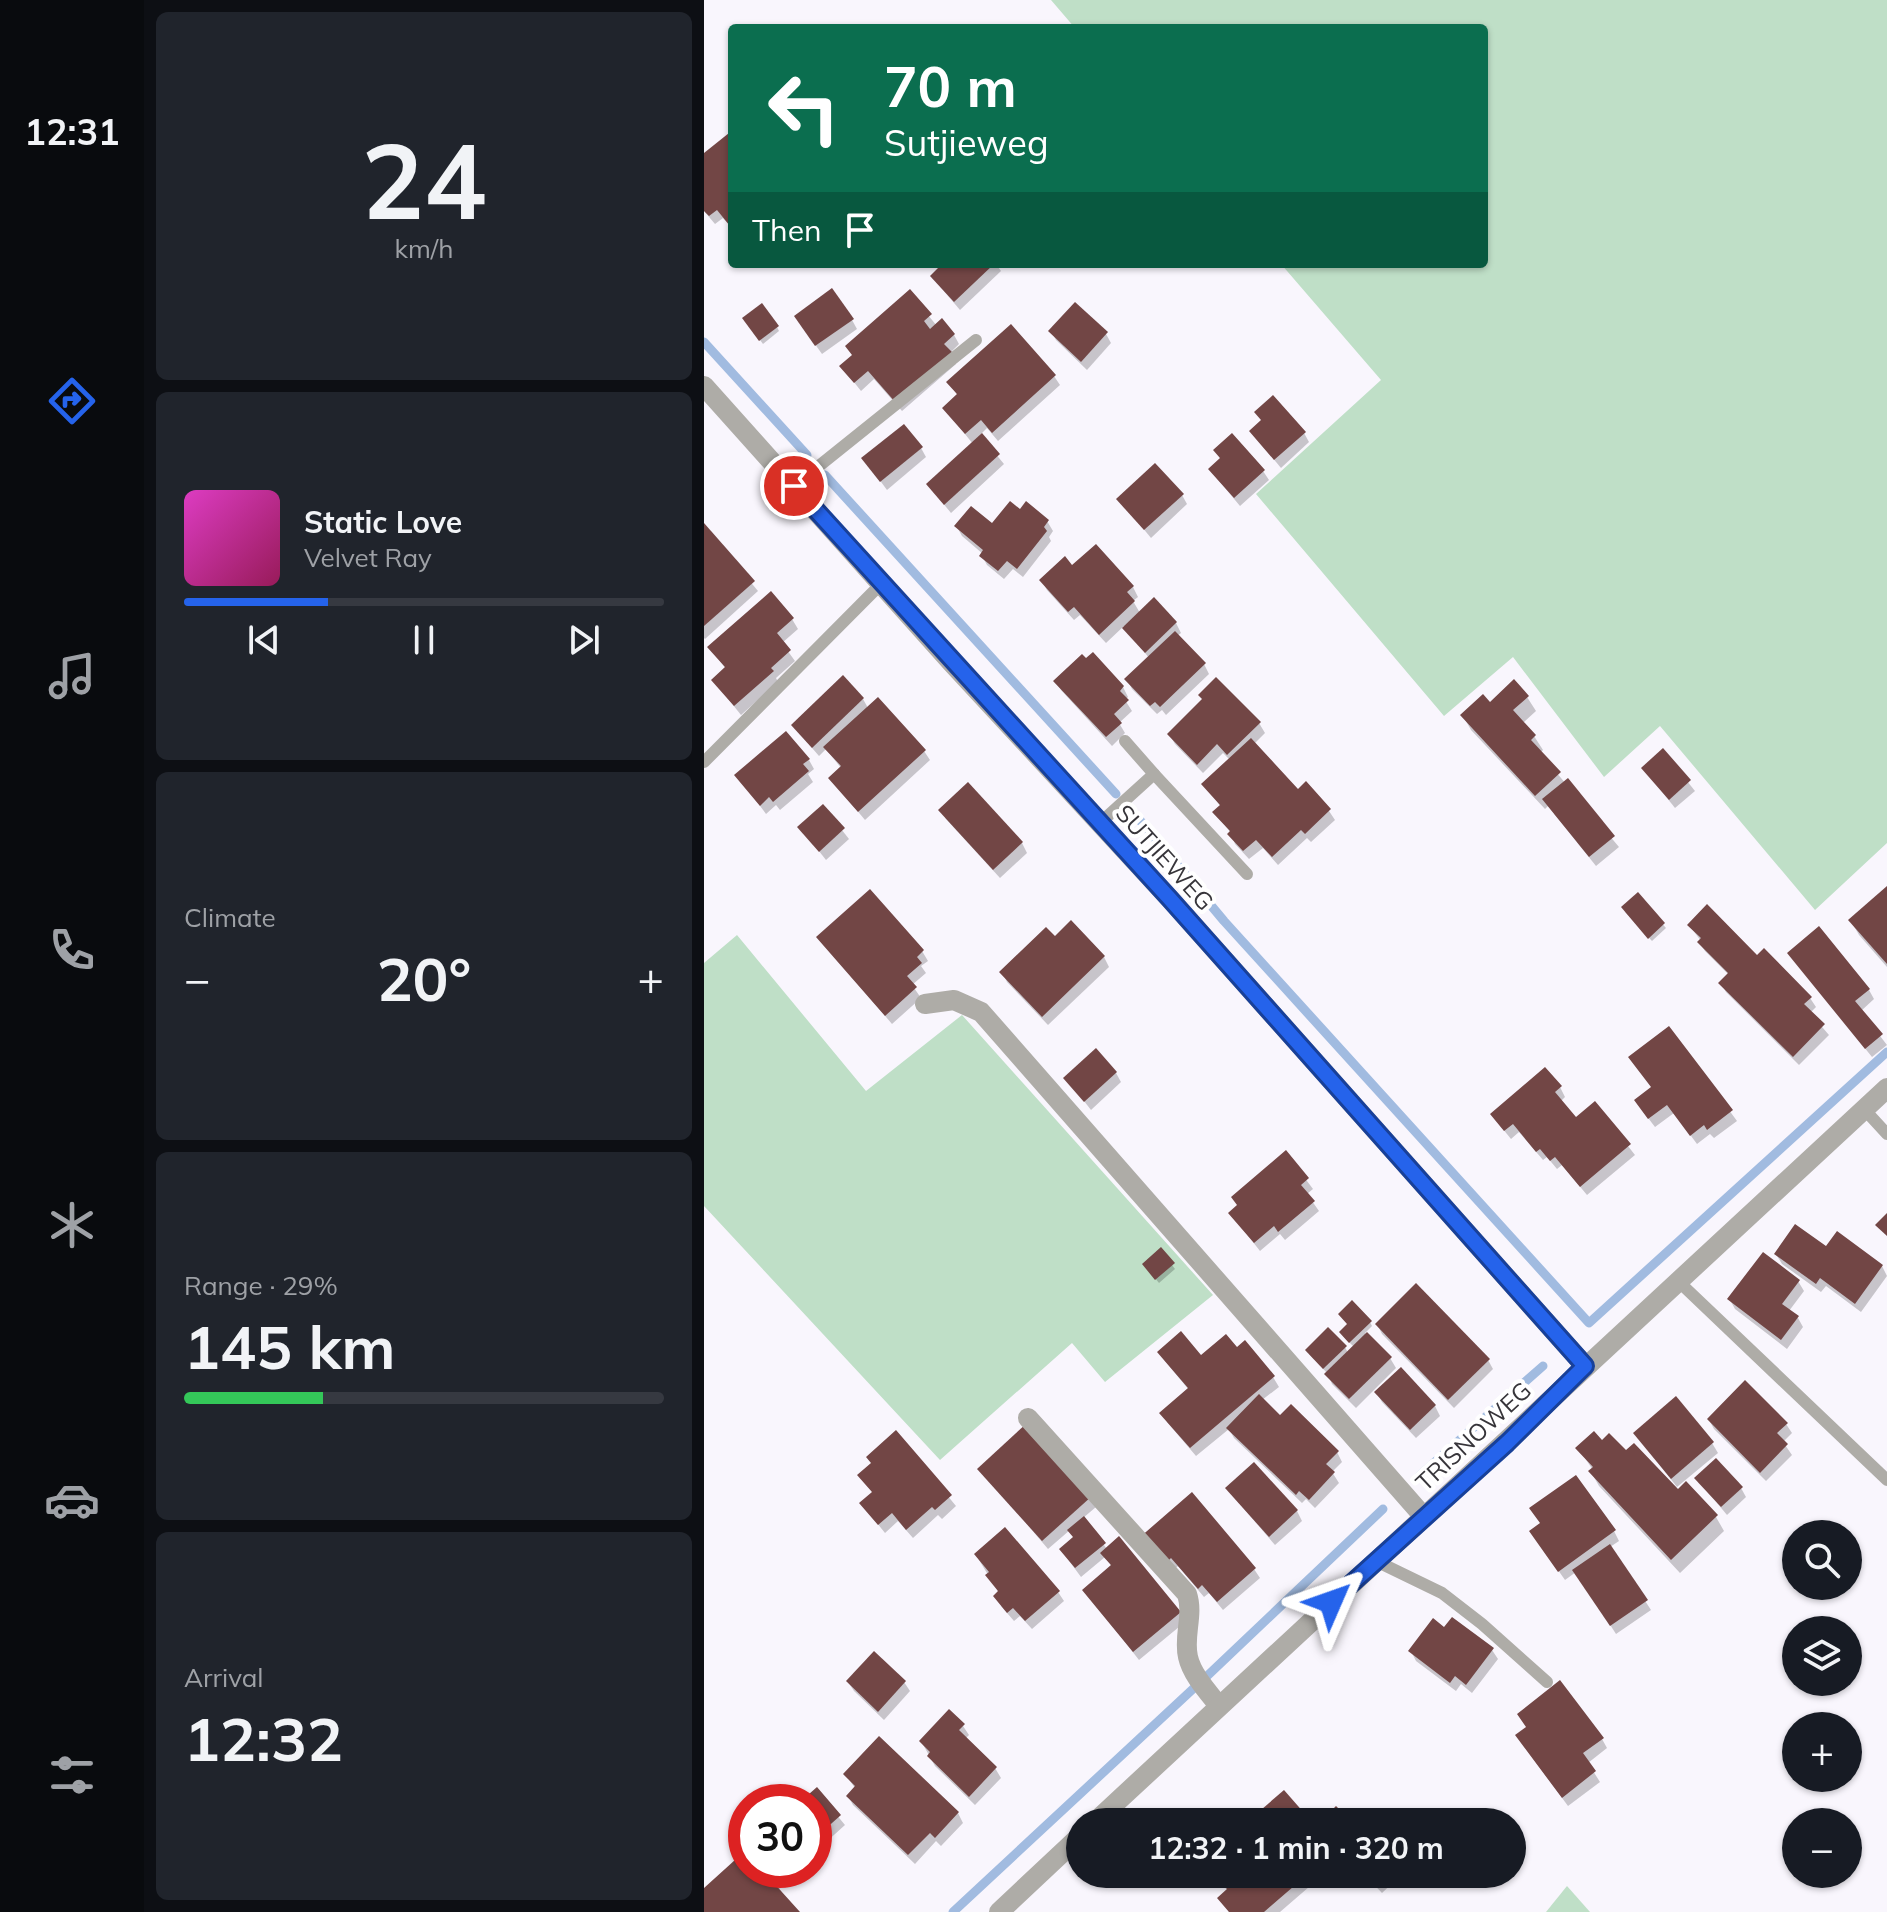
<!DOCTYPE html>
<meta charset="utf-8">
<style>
:root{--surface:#171b24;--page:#20242c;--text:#f1f3f6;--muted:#9ea1a6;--line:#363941;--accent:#2563eb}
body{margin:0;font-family:Mulish,sans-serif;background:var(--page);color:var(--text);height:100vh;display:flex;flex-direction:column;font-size:30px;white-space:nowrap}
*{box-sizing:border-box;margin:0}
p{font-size:26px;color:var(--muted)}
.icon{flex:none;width:44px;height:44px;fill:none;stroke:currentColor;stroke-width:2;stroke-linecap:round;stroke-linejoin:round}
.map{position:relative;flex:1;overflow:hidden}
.details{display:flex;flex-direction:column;gap:12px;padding:12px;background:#0d0f14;width:560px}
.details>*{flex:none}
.banner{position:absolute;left:24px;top:24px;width:760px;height:244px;border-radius:8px;box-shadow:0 2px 6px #0004;background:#0b6e4f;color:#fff;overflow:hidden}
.tools{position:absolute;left:1078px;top:1520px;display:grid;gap:16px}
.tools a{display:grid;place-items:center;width:80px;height:80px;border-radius:50%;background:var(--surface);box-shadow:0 2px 6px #0004;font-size:40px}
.speed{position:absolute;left:24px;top:1784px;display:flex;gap:16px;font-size:40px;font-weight:700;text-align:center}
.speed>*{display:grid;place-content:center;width:104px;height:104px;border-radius:50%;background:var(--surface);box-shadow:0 2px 6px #0004;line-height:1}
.speed .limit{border:12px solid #d22;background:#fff;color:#111}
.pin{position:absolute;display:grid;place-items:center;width:68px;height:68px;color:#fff;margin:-34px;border:4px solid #fff;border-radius:50%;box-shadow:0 2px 8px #0007}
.me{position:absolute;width:88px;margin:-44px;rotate:47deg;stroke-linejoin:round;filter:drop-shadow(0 0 6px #0008)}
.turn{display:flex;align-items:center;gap:28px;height:168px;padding:0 24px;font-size:36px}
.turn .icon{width:104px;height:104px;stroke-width:2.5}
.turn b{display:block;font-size:56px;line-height:68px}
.then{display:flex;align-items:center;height:76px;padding:0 24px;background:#0003;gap:16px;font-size:30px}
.big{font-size:60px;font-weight:700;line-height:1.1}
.details .card{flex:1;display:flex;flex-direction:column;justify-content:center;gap:12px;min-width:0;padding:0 28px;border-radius:12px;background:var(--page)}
.details .dial{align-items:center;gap:0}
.dial b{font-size:104px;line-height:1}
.song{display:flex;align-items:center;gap:24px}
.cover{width:96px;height:96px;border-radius:12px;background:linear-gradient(135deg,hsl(310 70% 55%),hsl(330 70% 35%))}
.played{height:8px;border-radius:4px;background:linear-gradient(90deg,var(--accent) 30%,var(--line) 30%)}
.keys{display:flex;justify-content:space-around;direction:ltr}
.heat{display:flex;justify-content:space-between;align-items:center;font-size:44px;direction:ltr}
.charge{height:12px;border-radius:6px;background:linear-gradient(90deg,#34c759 29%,var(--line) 0)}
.trip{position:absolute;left:362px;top:1808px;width:460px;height:80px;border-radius:40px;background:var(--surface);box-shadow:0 2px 6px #0004;font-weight:700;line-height:80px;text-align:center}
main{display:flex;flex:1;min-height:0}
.dock{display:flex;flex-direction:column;width:144px;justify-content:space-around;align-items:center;background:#090b0e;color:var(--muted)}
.dock .icon{width:56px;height:56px}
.dock .active{color:var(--accent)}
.dock b{font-size:36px;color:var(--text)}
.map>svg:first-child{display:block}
</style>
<main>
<nav class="dock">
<b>12:31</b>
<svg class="icon active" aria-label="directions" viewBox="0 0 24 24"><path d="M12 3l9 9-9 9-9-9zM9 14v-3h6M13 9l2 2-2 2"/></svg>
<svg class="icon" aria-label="music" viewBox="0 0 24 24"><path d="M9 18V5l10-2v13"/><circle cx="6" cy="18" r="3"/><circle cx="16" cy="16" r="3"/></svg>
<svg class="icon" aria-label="phone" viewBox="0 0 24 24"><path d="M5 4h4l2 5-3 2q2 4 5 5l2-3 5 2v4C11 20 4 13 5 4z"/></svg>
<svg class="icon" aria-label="climate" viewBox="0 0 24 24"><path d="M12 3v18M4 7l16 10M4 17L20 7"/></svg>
<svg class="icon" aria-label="car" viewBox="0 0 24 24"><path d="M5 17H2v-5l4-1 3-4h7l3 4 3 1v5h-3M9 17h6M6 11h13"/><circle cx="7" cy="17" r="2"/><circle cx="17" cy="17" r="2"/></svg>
<svg class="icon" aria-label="filters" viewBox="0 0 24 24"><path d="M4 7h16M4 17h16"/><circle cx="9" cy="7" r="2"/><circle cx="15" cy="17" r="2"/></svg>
</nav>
<section class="details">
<div class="card dial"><b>24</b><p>km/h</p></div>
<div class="card">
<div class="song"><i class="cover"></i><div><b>Static Love</b><p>Velvet Ray</p></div></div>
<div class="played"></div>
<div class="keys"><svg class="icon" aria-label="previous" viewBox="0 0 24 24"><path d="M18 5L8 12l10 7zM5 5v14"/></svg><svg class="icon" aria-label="pause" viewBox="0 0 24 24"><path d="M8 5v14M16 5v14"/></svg><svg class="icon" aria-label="next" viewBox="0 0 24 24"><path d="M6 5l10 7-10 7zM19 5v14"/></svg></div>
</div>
<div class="card"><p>Climate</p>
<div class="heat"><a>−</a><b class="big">20°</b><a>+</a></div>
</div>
<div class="card"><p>Range · 29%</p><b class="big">145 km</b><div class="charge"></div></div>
<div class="card"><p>Arrival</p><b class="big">12:32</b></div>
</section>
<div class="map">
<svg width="1183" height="1912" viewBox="0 0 1183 1912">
<rect width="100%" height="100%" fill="#f9f6fd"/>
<g fill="#bfdfc7">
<path d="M347 0H1183V843L1111 910 956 726 900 777 809 657 740 716 552 494 677 380 577 264H780V28H371Z"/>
<path d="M33 935 162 1091 258 1015 509 1295 401 1382 368 1343 236 1460 0 1206V963Z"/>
<path d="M863 1886 886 1912H842Z"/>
</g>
<g fill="#0003">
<path d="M28 139V228L19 218 11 224 0 211V156Z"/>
<path d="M241 264H292L297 271 256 310 228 277Z"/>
<path d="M205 292 233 326 250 335 255 344 246 353 252 364 198 411 170 379 157 391 138 367Z"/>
<path d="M148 320 153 329 118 354 98 326Z"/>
<path d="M43 323 73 327 75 331 59 344Z"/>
<path d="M347 331 402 334 407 343 383 370 352 340Z"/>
<path d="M350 376 356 385 294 441 283 428 276 435 300 464 247 513 224 485 269 444 240 408 254 396 245 383Z"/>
<path d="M547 432 600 433 605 442 577 468Z"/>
<path d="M217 448 222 457 183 490 160 459Z"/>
<path d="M512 451 559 471 565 480 536 506 506 470 517 460Z"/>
<path d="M478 495 483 504 447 538 415 499Z"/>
<path d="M343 521 349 531 345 537 347 541 319 577 309 569 300 579 283 565 278 556 279 554 258 536 253 527Z"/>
<path d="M0 526 54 591 1 639 0 638Z"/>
<path d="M368 568 429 587 434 597 429 601 436 613 472 623 477 633 473 636 500 664 505 674 462 715 458 710 453 714 428 689 423 679 445 658 420 626 402 643 376 615 370 620 343 590 338 581Z"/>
<path d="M88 619 94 629 78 643 91 661 72 678 74 682 37 715 9 680 22 669 6 648Z"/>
<path d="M352 681 419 687 424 697 421 700 428 711 415 723 421 733 408 746 357 690Z"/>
<path d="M823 697 832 711 819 723 830 736 839 750 836 753 915 847 892 866 844 806 841 809 767 730 759 716 786 705Z"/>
<path d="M159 699 164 708 220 751 226 760 161 820 126 778 137 768 122 749 115 756 89 726Z"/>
<path d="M555 723 561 733 550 744 593 792 625 811 631 820 607 842 603 838 574 865 559 848 545 859 531 844 527 833 511 813 517 807 500 784 526 760 519 753 499 773 471 744 465 734Z"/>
<path d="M959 751 991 791 971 808 939 768Z"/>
<path d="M105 760 110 769 104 774 109 782 76 810 72 805 62 814 33 775Z"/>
<path d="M264 785 318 843 323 853 296 878 242 819 237 810Z"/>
<path d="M119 806 145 839 122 860 96 827Z"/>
<path d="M1183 888V967L1155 935 1147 921Z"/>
<path d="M933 895 962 928 948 941 921 912Z"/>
<path d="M985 925 1053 958 1106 998 1112 1007 1106 1013 1125 1035 1095 1065 1022 992 1017 983 1025 975 1001 951 995 942 997 941Z"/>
<path d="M114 937 218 951 224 961 217 966 222 973 208 985 217 998 188 1024Z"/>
<path d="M351 939 400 957 405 967 344 1025 303 982 298 972Z"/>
<path d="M1085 954 1165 990 1170 999 1157 1011 1183 1045 1168 1057Z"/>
<path d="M965 1028 1033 1121 1010 1138 1006 1134 993 1144 970 1113 951 1127 938 1110 948 1089Z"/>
<path d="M412 1073 417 1082 387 1110 362 1078Z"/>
<path d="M856 1087 861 1097 857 1101 872 1120 891 1104 931 1155 883 1195 858 1165 853 1169 843 1157 839 1160 815 1132 807 1139 794 1123Z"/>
<path d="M582 1153 609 1189 603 1194 615 1211 581 1240 576 1234 556 1251 526 1213Z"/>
<path d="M1123 1249 1178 1266 1183 1276 1157 1312 1122 1286 1117 1292 1078 1264 1072 1254Z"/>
<path d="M457 1250 471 1269 455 1283 443 1268Z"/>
<path d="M1094 1281 1100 1291 1085 1311 1094 1318 1099 1327 1083 1349 1031 1309 1026 1300Z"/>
<path d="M666 1322 668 1326 661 1333 686 1358 692 1368 652 1408 628 1384 624 1374 605 1354 641 1347 644 1353 650 1347 639 1336 645 1325Z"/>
<path d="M673 1324 784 1360 789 1369 750 1408 678 1334Z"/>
<path d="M532 1350 569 1377 575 1387 558 1400 576 1418 633 1452 638 1462 628 1472 635 1483 611 1508 602 1499 598 1503 530 1438 525 1429 492 1456 463 1422 485 1390 461 1361 497 1358Z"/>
<path d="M697 1370 731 1406 736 1416 712 1438 678 1402 672 1392Z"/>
<path d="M1005 1420 1082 1424 1088 1433 1079 1442 1088 1455 1062 1481 1010 1429Z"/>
<path d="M323 1426 392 1507 379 1518 403 1549 476 1613 481 1622 435 1660 380 1590 408 1567 401 1557 377 1577 357 1550 371 1538 366 1530 344 1549 276 1469Z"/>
<path d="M192 1433 252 1506 238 1519 234 1515 209 1538 194 1521 181 1533 157 1503 169 1493 155 1475 168 1464Z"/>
<path d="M931 1433 1008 1443 1014 1453 973 1487Z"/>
<path d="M898 1443 922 1453 974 1492 1012 1517 1020 1531 976 1573 895 1486 887 1472 889 1470 874 1448Z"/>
<path d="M550 1465 593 1511 598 1521 571 1545 523 1489Z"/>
<path d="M993 1479 1037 1488 1042 1497 1023 1515Z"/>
<path d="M838 1524 910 1531 915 1541 906 1547 947 1610 912 1634 872 1572 861 1580 833 1540Z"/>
<path d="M443 1548 550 1569 556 1578 519 1610 505 1593 500 1597 474 1566 465 1574Z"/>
<path d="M272 1555 354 1592 360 1601 328 1629 316 1616 310 1621 297 1606 295 1593Z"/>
<path d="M741 1630 788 1650 794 1659 768 1693 757 1684 752 1691 712 1661 707 1651Z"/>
<path d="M144 1682H200L206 1691 180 1720 150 1691Z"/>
<path d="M259 1726 265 1735 261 1739 291 1768 297 1778 271 1805 231 1766 217 1741Z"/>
<path d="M898 1739 903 1748 884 1763 896 1782 864 1806 819 1745Z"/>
<path d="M141 1774 254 1813 259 1823 237 1846 232 1841 211 1864 149 1805 144 1796 151 1788Z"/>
<path d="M112 1790 141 1825 110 1853V1802H99Z"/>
<path d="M42 1853V1870H84L88 1877 74 1890 93 1912H0V1891Z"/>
<path d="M509 1874H620L576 1912H525L516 1898 524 1891Z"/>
<path d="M660 1874H694L695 1877 678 1893Z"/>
</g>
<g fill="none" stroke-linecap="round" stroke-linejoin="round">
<g stroke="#a1bbe0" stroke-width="9">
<path d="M0 342 103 455"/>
<path d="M121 475 412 794"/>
<path d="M429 812 520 921 885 1323 1183 1052"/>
<path d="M715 1476 839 1366"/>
<path d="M501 1678 679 1509"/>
<path d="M249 1912 490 1688"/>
</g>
</g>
<g fill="#724645">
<path d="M25 133 28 136V224L26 226 13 210 5 216 0 211V153Z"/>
<path d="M238 264H290L250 302 226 276Z"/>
<path d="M128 288 150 319 111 346 90 316Z"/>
<path d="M206 289 228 314 220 321 226 329 238 318 251 334 240 344 249 353 192 403 164 371 150 383 135 366 148 355 141 346Z"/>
<path d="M371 302 404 332 377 362 344 331Z"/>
<path d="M58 303 75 326 55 341 38 318Z"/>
<path d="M307 324 352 375 288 433 277 420 261 434 238 408 253 394 242 382Z"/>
<path d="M569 395 602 432 570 460 545 431 557 420 550 412Z"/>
<path d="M200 424 219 447 176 482 157 458Z"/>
<path d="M278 433 296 454 240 505 222 484Z"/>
<path d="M528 433 561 470 530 498 504 469 516 458 509 450Z"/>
<path d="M451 463 480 494 440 530 412 499Z"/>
<path d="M306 501 316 509 322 501 345 520 340 527 343 531 313 569 303 561 294 571 275 556 279 550 250 526 267 506 288 523Z"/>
<path d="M0 523 51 581 0 626Z"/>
<path d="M392 544 430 586 423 592 431 601 395 635 370 607 364 612 335 580 361 556 368 565Z"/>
<path d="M67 591 90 618 73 633 87 650 67 668 70 671 30 706 7 680 21 667 3 647Z"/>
<path d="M450 597 473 622 441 653 418 628Z"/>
<path d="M471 631 502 663 456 707 451 702 446 706 420 679Z"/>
<path d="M389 652 420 686 416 691 425 700 410 714 418 723 402 737 349 681 378 654 382 658Z"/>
<path d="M139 675 160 698 108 748 87 725Z"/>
<path d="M512 677 557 722 523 755 513 744 493 765 463 734 498 699 494 695Z"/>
<path d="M810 679 825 696 809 710 832 735 827 740 857 772 831 796 756 715 779 694 786 702Z"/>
<path d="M174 697 222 750 154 812 124 778 137 766 119 747Z"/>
<path d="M82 731 106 759 99 764 105 771 69 802 65 797 56 806 30 775Z"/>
<path d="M547 738 594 789 602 781 627 809 601 834 597 830 568 857 552 840 539 851 523 834 526 831 508 812 516 805 497 784Z"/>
<path d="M959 748 987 780 965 800 937 768Z"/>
<path d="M864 778 911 836 885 857 838 799Z"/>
<path d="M264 782 319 842 289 870 234 810Z"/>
<path d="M119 804 141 828 115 852 93 827Z"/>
<path d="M1183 886V964L1144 920Z"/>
<path d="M166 889 220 950 213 957 218 963 203 976 213 987 181 1016 112 937Z"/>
<path d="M934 892 961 923 944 939 917 907Z"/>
<path d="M1003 904 1053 955 1060 948 1108 997 1100 1004 1121 1024 1089 1057 1014 983 1024 973 993 942 997 938 983 925Z"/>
<path d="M367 920 401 956 338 1017 295 972 342 927 351 936Z"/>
<path d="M1115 926 1166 989 1151 1001 1179 1034 1161 1049 1083 953Z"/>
<path d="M965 1026 1029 1110 1003 1130 1000 1125 986 1136 963 1105 944 1119 930 1100 947 1087 924 1057Z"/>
<path d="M392 1048 413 1072 380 1102 359 1078Z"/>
<path d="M841 1067 858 1086 851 1092 872 1117 891 1101 927 1144 876 1187 851 1157 846 1161 836 1149 832 1152 809 1124 800 1131 786 1114Z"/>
<path d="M582 1150 605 1178 597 1185 611 1201 574 1232 570 1226 550 1243 524 1213 533 1205 527 1197Z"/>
<path d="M1183 1213V1236L1171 1225Z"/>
<path d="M1091 1224 1122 1246 1133 1231 1179 1265 1151 1304 1116 1278 1112 1284 1070 1254Z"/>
<path d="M457 1247 471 1263 451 1280 438 1264Z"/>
<path d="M1059 1252 1096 1280 1078 1304 1095 1316 1077 1340 1023 1299Z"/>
<path d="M712 1283 786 1359 744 1400 671 1324Z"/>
<path d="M648 1300 668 1321 645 1343 635 1332 643 1324 634 1314Z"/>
<path d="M624 1327 643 1346 619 1369 601 1350Z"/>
<path d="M477 1331 497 1355 522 1334 533 1347 541 1340 571 1376 486 1448 455 1413 484 1388 453 1352Z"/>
<path d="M663 1332 688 1357 645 1399 620 1374Z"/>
<path d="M697 1367 732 1405 706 1430 670 1392Z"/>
<path d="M1041 1380 1084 1423 1073 1433 1084 1444 1056 1473 1003 1419Z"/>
<path d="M555 1394 576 1415 587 1404 635 1451 622 1464 631 1472 605 1500 595 1491 592 1495 522 1428Z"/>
<path d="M972 1396 1010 1442 967 1479 929 1433Z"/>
<path d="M323 1423 388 1496 338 1541 273 1469Z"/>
<path d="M192 1430 248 1495 231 1510 228 1507 202 1530 188 1513 174 1525 155 1503 168 1492 153 1475 167 1463 162 1457Z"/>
<path d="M890 1431 898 1440 905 1433 922 1450 930 1443 974 1489 982 1481 1014 1515 967 1560 884 1471 889 1467 871 1448Z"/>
<path d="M1012 1458 1039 1487 1017 1507 990 1478Z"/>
<path d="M550 1462 594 1510 565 1537 521 1488Z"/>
<path d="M872 1475 912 1530 854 1572 825 1531 836 1523 825 1508Z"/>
<path d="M488 1492 552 1568 513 1602 498 1585 494 1589 467 1558 459 1566 435 1538Z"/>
<path d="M380 1516 402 1543 371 1568 355 1549 369 1537 363 1530Z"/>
<path d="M301 1527 356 1591 321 1621 309 1608 303 1613 289 1596 294 1591 281 1575 285 1572 270 1554Z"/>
<path d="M415 1536 477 1612 429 1652 378 1590 407 1565 396 1553Z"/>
<path d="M906 1544 944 1600 906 1626 868 1570Z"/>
<path d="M748 1617 790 1648 762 1685 751 1676 746 1683 704 1651 729 1618 740 1627Z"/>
<path d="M170 1651 202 1681 174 1712 142 1681Z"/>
<path d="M856 1680 900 1738 879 1753 892 1771 858 1798 811 1735 822 1727 813 1714Z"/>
<path d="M245 1709 261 1724 255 1730 293 1767 265 1797 223 1756 226 1752 215 1741Z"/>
<path d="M175 1736 255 1812 231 1838 226 1833 204 1855 142 1796 151 1786 139 1774Z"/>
<path d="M113 1787 137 1815 110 1839V1802H96Z"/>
<path d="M580 1790 608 1822H543Z"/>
<path d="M632 1806 648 1822H616Z"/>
<path d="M533 1812 541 1822H520Z"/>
<path d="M42 1850V1870H80L68 1881 96 1912H0V1888Z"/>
<path d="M510 1874H604L560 1912H525L513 1898 523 1889Z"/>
<path d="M661 1874H683L672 1885Z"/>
</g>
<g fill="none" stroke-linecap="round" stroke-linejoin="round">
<g stroke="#aeaca7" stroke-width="12">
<path d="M90 486 272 340"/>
<path d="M421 741 450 774"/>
<path d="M0 762 177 584"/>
<path d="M396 823 450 774 543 874"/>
<path d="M1160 1109 1183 1134"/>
<path d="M973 1280 1183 1480"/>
<path d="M672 1561 738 1593 778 1624 843 1682"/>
</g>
<g stroke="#aeaca7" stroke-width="20">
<path d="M0 386 247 662 466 899 881 1366"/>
<path d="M221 1004 250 1000 277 1012 720 1517"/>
<path d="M324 1418 483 1594C490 1615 479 1636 484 1657 488 1675 504 1692 515 1706"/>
<path d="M391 1822 1183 1088"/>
<path d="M295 1912 376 1836"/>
</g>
</g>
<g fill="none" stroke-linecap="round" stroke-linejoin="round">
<defs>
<path id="route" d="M90 486 466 899 881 1366 803 1443 627 1602"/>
</defs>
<use href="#route" stroke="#184099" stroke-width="20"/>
<use href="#route" stroke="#2563eb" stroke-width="14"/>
</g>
<g text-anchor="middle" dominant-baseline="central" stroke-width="8" stroke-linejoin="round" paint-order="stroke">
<g font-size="24" fill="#37353a" stroke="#fff">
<text transform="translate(461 857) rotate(48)">SUTJIEWEG</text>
<text transform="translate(769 1436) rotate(-43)">TRISNOWEG</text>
</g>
</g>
</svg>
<div class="tools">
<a><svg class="icon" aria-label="search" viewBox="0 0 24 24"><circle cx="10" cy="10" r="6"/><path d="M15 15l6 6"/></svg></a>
<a><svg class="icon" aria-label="layers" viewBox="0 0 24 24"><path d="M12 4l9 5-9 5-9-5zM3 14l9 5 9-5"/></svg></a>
<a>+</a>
<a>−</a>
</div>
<div class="speed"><div class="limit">30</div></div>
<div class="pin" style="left:90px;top:486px;background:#d93025"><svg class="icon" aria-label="arrive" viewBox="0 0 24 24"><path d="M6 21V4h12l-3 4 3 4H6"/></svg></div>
<svg class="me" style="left:627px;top:1602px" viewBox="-20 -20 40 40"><path d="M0-17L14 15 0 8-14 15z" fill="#2563eb" stroke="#fff" stroke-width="4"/></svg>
<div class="trip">12:32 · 1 min · 320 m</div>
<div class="banner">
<div class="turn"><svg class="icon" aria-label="left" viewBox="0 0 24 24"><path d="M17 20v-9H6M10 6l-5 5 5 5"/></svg><div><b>70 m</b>Sutjieweg</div></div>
<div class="then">Then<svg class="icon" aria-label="arrive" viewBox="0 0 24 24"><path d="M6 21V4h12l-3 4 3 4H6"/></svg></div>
</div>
</div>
</main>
